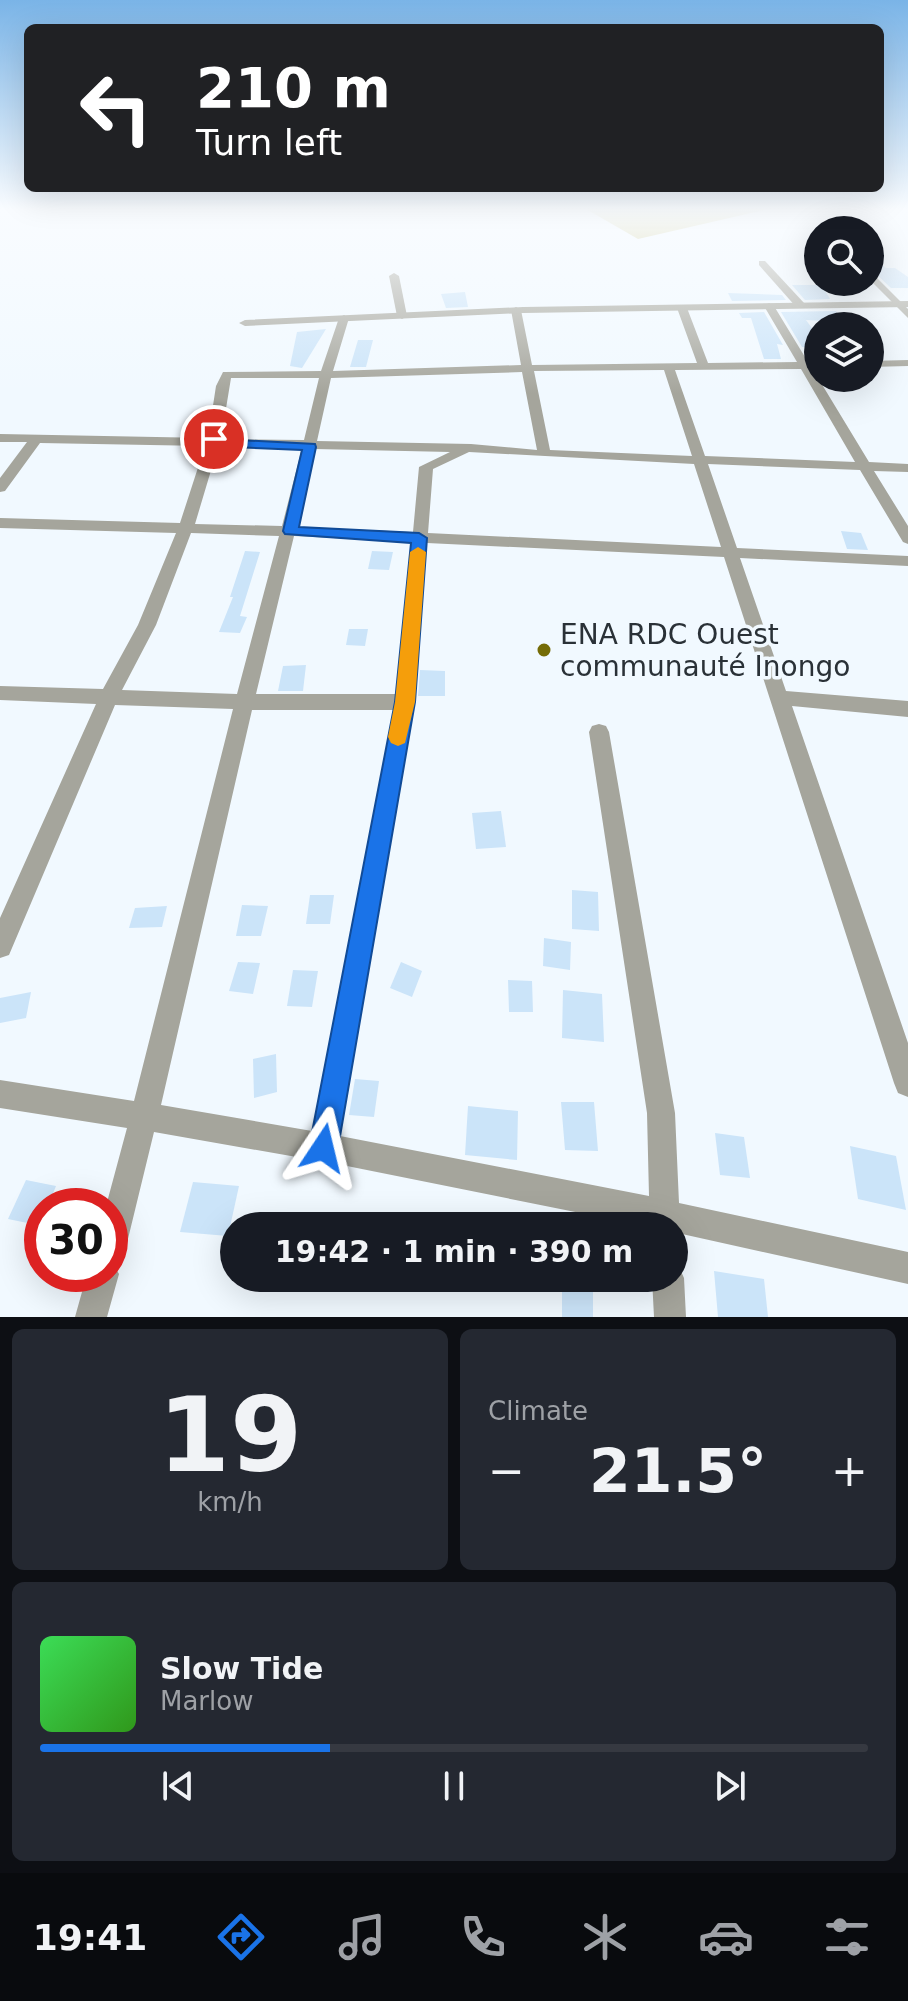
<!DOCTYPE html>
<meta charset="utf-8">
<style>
:root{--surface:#171b24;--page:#242831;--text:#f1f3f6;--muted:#9ea1a6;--line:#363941;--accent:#1a73e8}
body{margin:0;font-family:"DejaVu Sans",sans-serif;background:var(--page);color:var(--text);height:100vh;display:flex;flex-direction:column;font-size:30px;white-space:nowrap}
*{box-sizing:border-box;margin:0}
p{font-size:26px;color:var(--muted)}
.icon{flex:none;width:44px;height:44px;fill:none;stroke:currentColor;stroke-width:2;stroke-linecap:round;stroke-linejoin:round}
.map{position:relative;height:1317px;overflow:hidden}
.sheet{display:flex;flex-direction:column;gap:12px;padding:12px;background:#0d0f14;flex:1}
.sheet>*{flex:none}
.hud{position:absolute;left:24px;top:24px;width:860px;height:168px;border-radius:12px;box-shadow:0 8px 32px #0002;background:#202124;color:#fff;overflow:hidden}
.tools{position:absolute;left:804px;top:216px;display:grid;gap:16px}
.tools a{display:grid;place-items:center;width:80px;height:80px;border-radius:50%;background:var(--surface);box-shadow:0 8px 32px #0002;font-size:40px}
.speed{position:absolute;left:24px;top:1188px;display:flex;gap:16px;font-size:40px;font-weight:700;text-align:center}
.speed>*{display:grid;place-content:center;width:104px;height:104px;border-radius:50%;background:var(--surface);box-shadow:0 8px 32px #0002;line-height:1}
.speed .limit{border:12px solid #d22;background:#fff;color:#111}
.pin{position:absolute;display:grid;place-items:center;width:68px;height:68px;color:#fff;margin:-34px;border:4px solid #fff;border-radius:50%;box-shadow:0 2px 8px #0007}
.me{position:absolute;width:88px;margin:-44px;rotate:10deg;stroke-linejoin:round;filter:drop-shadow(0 0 6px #0008)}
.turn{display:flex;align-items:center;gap:28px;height:168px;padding:0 40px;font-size:36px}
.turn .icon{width:104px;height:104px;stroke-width:2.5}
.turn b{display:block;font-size:56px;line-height:68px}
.big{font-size:60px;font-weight:800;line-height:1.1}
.sheet .widget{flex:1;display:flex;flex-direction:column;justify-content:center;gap:12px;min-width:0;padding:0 28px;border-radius:12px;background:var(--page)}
.sheet .dial{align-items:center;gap:0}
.dial b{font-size:104px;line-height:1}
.song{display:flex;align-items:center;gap:24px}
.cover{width:96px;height:96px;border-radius:12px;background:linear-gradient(135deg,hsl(130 70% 55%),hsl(110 70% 35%))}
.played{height:8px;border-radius:4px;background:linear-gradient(90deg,var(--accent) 35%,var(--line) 35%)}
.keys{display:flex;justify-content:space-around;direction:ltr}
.heat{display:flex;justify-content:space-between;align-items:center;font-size:44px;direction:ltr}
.sheet .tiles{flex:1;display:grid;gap:12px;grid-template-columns:1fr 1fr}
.widget:last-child{grid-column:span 2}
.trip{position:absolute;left:220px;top:1212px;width:468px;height:80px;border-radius:40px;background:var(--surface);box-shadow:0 8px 32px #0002;font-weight:800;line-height:80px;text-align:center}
.tabs{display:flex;height:128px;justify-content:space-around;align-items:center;background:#090b0e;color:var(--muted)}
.tabs .icon{width:56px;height:56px}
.tabs .on{color:var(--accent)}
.tabs b{font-size:36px;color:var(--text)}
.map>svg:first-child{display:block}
</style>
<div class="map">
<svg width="908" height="1317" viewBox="0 0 908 1317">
<rect width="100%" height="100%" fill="#f1f9ff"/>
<path fill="#c1ba6f" d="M586 209H768L638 239Z"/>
<g fill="#cbe4f9">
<path d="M870 255 886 268H895L908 277V288H891L870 268Z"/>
<path d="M792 285H822L830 299 805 300Z"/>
<path d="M465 292 468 307 446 308 441 294Z"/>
<path d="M728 293 782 295 786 300 732 301Z"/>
<path d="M836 311 842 322 806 320 814 331 818 348 802 347 781 312Z"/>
<path d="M764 312 783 345 777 344 781 359H764L751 318H742L739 313Z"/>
<path d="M326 329 302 368 290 366 297 332Z"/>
<path d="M358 340H373L366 367H350Z"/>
<path d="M841 531 861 533 868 550 847 549Z"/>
<path d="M245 551 260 552 240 616 247 617 240 633 219 632 233 597H230Z"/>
<path d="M372 551 393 552 389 570 368 569Z"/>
<path d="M349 629H368L365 646 346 645Z"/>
<path d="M306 665 303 691H278L283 666Z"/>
<path d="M420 670 445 671V696H418Z"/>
<path d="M501 811 506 847 476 849 472 813Z"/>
<path d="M572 890 598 892 599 931 572 929Z"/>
<path d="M310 895H334L330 924H306Z"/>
<path d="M242 905 268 906 261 936H236Z"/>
<path d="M167 906 162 927 129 928 135 908Z"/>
<path d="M544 938 571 942 570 970 543 966Z"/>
<path d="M238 962 260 963 253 994 229 991Z"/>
<path d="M401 962 422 971 412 997 390 988Z"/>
<path d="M293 970 318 971 312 1007 287 1006Z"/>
<path d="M508 980 532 981 533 1012H509Z"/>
<path d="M563 990 602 994 604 1042 562 1038Z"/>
<path d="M31 992 26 1018 0 1023V998Z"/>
<path d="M276 1054 277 1092 254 1098 253 1059Z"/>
<path d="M355 1079 379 1081 374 1117 349 1115Z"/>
<path d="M561 1102H594L598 1151 565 1150Z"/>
<path d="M468 1106 518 1111 517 1160 465 1155Z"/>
<path d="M715 1133 744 1137 750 1178 720 1175Z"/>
<path d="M850 1146 896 1156 906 1210 858 1199Z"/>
<path d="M26 1180 56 1186 48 1206H42V1226L8 1219Z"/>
<path d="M193 1182 239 1186 228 1236 180 1232Z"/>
<path d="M714 1271 764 1279 768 1317H718Z"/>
<path d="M562 1278 593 1281V1317H562Z"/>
</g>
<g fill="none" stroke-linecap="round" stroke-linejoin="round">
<g fill="#a5a59c" fill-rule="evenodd">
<path d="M759 261H765L805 304V308H797L759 265Z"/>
<path d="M870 271 908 309V318L870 280Z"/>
<path d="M394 273 399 276 407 316 402 319 397 316 389 276Z"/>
<path d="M769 303 774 306 808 362H818V368H812L869 462 908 464V472L874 471 908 526V544L903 542 860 470 708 464 737 548 908 556V566L740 558 786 691 908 701V717L792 706 908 1043V1097L898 1093 894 1083 724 557 427 543 414 702 340 1136 649 1196 647 1113 589 732 592 726 599 724 606 726 609 732 675 1113 679 1203 908 1252V1284L682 1234 674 1235V1226H645L342 1165 154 1132 126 1247 121 1258 112 1262 119 1274 107 1317H75L87 1274H110V1206H106L127 1128 0 1108V1080L134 1101 233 709 115 705 9 955 0 958V918L96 704 0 700V686L103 689 138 625 176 533 0 528V518L180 523 205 446 40 443 5 491 0 492V478L27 442H0V434L208 438 216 386 223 372 321 371 339 318 344 315 349 318 333 371 521 365 511 310 516 307 521 310 532 365 697 363 677 308 682 305 687 308 708 363 797 362 764 306ZM801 369 855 462 705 456 675 370ZM664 370 692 456 550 450 534 371ZM522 372 537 450 471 444 317 441 331 378ZM231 378H319L304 440 221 439ZM218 447 302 448 282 526 195 524ZM315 449 450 452 419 467 413 532 297 527ZM469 452 694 464 721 547 428 533 433 469ZM191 533 279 536 237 694 122 690 156 625ZM294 536 412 542 396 694H256ZM252 710H394L312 1131 161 1105Z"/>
<path d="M908 360V366L870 367V361Z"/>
<path d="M674 1265 679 1267 684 1278 686 1317H654L652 1278H674Z"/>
</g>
<path fill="#a5a59c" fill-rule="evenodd" d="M908 301V307L523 313 245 326 239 323 245 320 523 307Z"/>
</g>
<linearGradient id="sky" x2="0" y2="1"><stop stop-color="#7ab4e7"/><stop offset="0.53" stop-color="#f9fcff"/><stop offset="1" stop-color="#f9fcff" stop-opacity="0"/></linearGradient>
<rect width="908" height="394" fill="url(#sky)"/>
<path fill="#1a73e8" stroke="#114b97" stroke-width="2" d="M214 435 220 439 315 444 316 447 299 527 419 533 427 538 415 702 338 1148 334 1158 323 1162 313 1158 309 1148 395 702 411 543 285 534 283 531 302 450 208 446 207 439Z"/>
<path fill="#f59e0b" d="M418 547 426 552 415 702 405 743 398 746 391 743 388 737 395 702 410 552Z"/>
<circle fill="#756c07" stroke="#f1f9ff" stroke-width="3" cx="544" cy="650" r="8"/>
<g text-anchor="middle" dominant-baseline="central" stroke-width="7" stroke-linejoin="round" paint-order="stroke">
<g font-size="28" fill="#2a3137" stroke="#f1f9ff" text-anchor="start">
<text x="560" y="634">ENA RDC Ouest<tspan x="560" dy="32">communauté Inongo</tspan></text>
</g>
</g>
</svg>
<div class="tools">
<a><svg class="icon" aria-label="search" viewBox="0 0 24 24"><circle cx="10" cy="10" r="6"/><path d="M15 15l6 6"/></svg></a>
<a><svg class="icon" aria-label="layers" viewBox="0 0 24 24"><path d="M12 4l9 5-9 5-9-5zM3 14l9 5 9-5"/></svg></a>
</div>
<div class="speed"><div class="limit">30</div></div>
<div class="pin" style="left:214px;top:439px;background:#d93025"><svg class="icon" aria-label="arrive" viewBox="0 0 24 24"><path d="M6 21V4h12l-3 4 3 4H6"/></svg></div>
<svg class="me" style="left:323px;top:1148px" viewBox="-20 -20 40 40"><path d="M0-17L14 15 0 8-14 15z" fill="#1a73e8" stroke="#fff" stroke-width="4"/></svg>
<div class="trip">19:42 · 1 min · 390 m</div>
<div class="hud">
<div class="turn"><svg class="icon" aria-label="left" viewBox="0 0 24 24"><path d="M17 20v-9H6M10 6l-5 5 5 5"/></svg><div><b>210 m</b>Turn left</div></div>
</div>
</div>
<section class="sheet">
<div class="tiles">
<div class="widget dial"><b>19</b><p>km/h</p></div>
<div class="widget"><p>Climate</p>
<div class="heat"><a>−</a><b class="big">21.5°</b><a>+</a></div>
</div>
<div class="widget">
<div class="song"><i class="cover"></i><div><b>Slow Tide</b><p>Marlow</p></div></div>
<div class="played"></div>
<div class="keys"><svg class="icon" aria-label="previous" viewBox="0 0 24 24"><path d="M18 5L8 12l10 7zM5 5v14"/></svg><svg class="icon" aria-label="pause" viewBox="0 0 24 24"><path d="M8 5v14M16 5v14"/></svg><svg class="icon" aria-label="next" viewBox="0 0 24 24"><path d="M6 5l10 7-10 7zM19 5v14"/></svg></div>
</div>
</div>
</section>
<nav class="tabs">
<b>19:41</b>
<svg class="icon on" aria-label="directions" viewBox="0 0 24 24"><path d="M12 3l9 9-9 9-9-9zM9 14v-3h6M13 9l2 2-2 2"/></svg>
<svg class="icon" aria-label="music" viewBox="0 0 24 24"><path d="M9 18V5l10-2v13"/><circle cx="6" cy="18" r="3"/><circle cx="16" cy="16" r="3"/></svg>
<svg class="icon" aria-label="phone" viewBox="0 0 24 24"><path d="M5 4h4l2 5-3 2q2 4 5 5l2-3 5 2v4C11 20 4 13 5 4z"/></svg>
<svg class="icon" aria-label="climate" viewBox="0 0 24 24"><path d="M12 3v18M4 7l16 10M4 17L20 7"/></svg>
<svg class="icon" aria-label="car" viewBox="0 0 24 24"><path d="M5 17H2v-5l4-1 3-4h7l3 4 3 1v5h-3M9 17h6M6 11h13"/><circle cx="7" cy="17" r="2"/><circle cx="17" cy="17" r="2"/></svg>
<svg class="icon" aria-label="filters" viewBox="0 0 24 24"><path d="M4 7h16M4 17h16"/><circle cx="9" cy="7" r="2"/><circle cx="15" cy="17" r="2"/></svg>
</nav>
